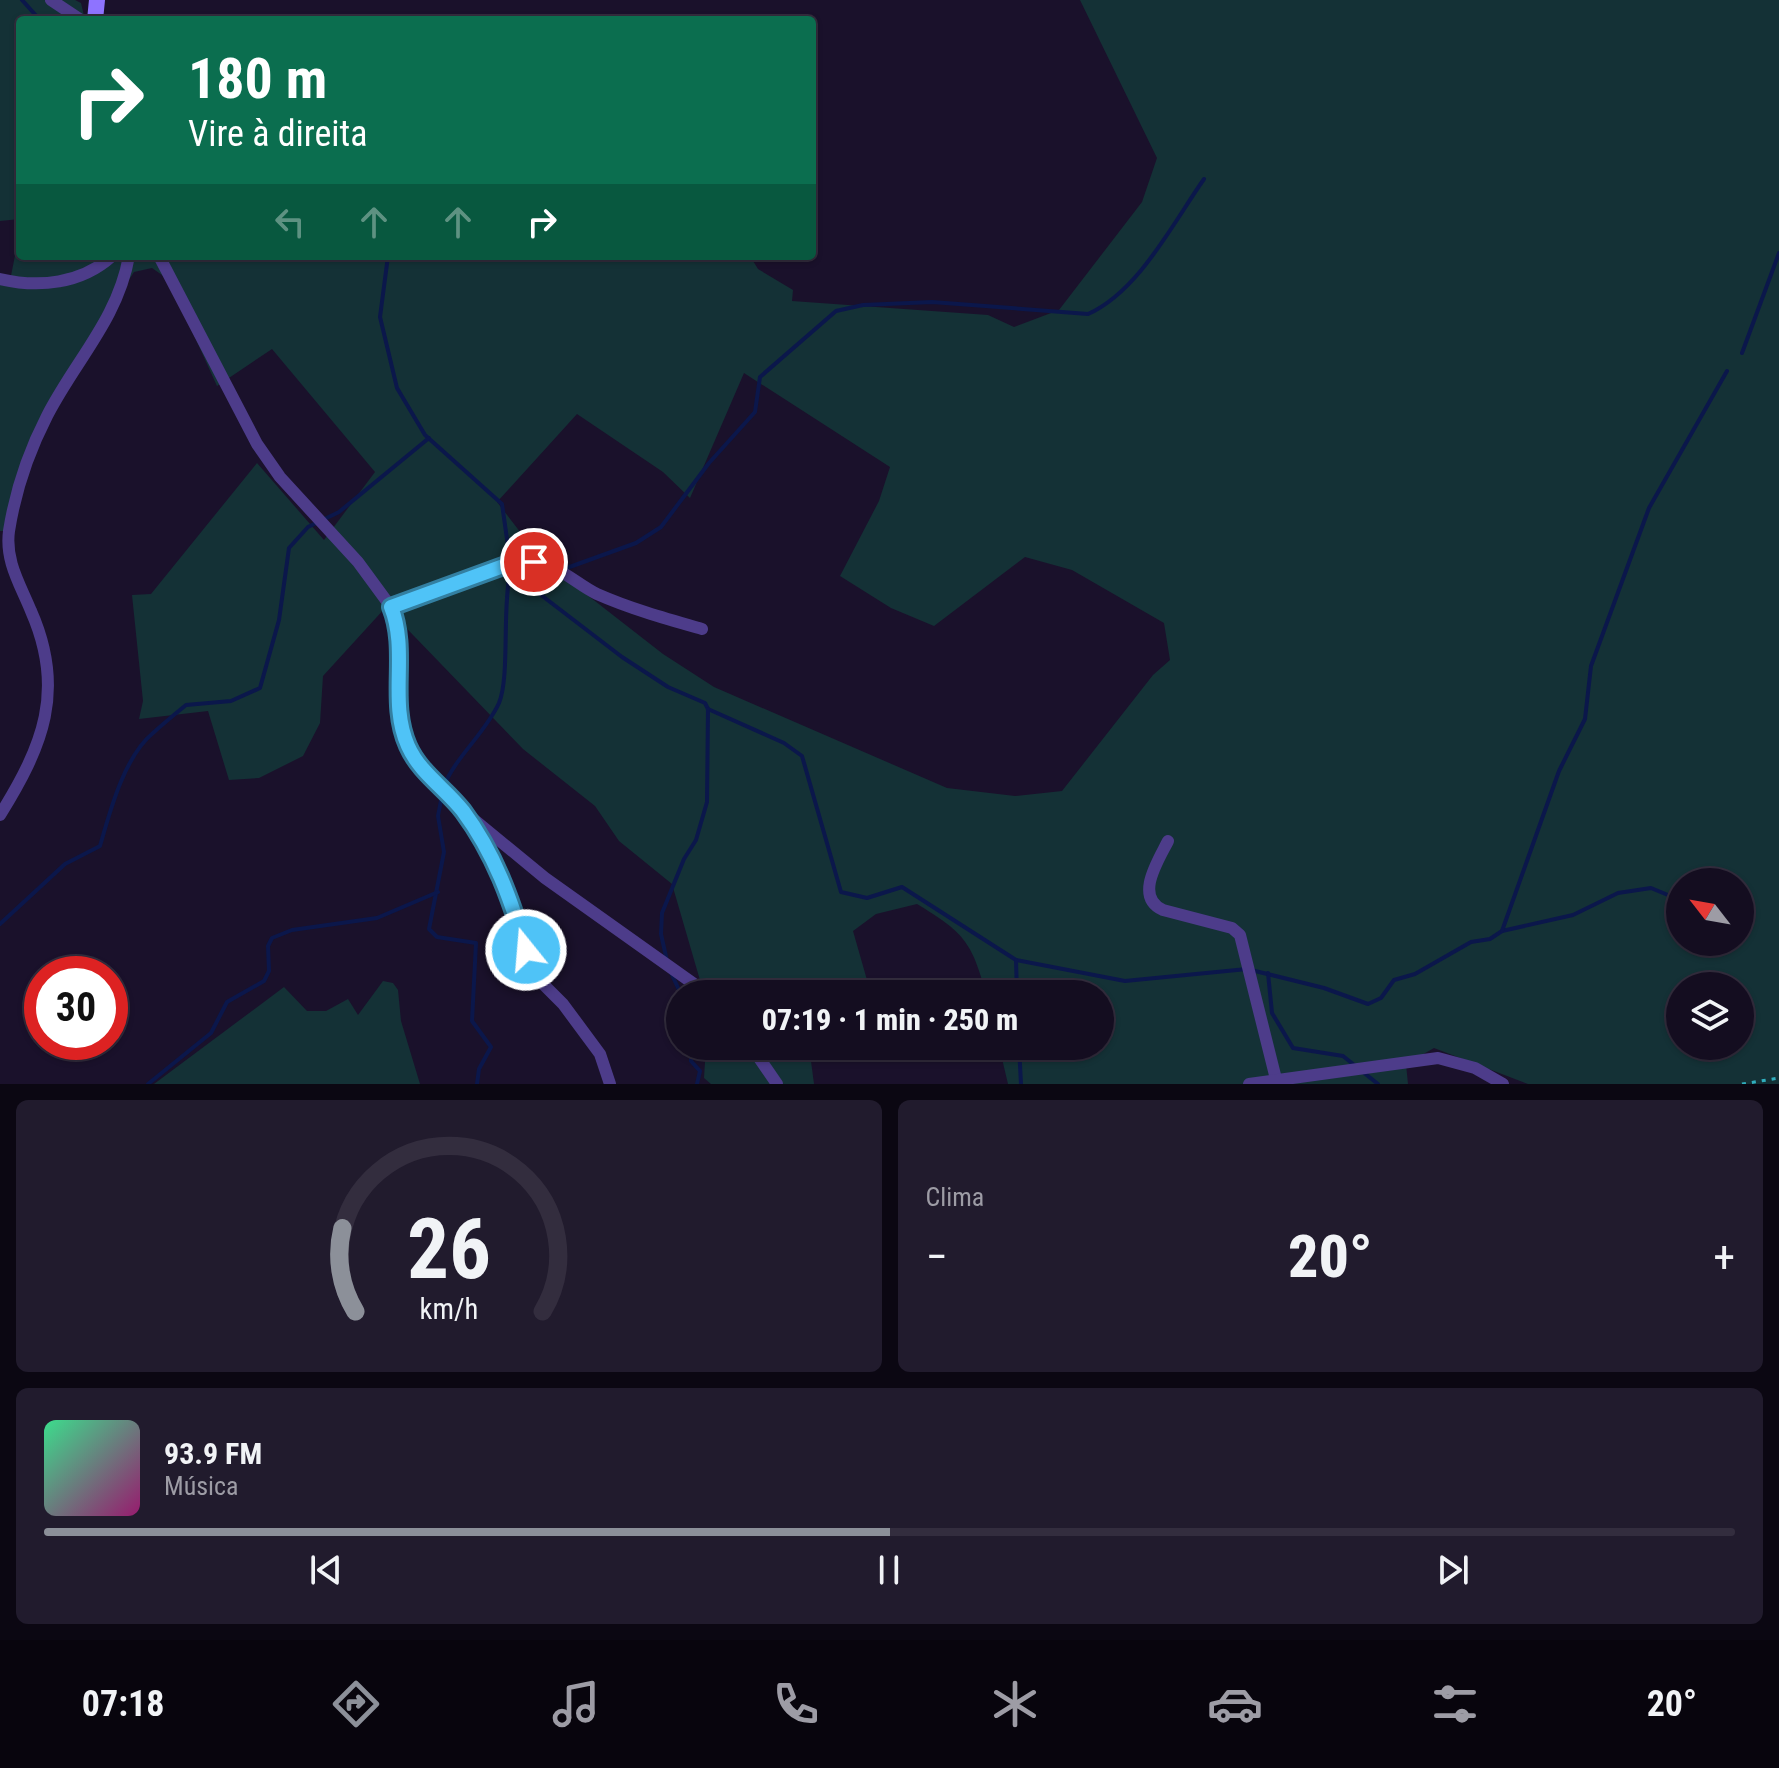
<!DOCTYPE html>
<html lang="pt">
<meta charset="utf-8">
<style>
:root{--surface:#140d20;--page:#211b2d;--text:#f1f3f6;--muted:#9d9ca5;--line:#332d3e;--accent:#8c9099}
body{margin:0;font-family:"Roboto Condensed",sans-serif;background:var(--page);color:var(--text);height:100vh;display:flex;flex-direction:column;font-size:30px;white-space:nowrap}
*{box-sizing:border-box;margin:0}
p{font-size:26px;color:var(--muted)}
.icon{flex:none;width:44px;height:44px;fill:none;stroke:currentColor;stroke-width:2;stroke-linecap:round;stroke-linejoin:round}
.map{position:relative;height:1084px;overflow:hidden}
.panel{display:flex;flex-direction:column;gap:16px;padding:16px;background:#0b0712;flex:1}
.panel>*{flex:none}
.hud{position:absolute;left:16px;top:16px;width:800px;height:244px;border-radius:8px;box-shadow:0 2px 6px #0004,0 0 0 2px var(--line);background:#0b6e4f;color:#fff;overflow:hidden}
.needle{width:52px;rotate:301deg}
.buttons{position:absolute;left:1666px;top:868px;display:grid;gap:16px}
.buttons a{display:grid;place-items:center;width:88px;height:88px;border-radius:50%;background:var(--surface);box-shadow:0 2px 6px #0004,0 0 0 2px var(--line);font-size:40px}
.speed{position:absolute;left:24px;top:956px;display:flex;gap:16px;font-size:40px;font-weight:700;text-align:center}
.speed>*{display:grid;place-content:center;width:104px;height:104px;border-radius:50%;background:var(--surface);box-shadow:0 2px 6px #0004,0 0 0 2px var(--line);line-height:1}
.speed .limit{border:12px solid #d22;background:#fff;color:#111}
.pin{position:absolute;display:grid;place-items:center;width:68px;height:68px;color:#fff;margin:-34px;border:4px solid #fff;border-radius:50%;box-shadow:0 2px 8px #0007}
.me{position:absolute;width:88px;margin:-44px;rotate:343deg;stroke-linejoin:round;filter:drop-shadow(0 0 6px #0008)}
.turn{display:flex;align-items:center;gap:28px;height:168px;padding:0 40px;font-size:36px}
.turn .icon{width:104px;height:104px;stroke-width:2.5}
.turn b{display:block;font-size:56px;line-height:68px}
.lanes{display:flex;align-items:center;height:76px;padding:0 40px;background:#0003;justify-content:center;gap:40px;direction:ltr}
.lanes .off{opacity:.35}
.big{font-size:60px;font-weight:800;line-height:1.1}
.panel .widget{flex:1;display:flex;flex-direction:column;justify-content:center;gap:12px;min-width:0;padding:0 28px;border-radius:12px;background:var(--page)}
.panel .dial{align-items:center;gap:0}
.dial svg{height:208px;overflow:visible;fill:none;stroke:var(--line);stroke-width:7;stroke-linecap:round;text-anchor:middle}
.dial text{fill:var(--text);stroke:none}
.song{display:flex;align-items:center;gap:24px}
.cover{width:96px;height:96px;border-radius:12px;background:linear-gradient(135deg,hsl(150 70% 55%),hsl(320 70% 35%))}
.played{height:8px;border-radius:4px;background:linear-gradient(90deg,var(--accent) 50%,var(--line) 50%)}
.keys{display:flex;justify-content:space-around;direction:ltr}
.heat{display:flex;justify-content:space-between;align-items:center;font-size:44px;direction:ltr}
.panel .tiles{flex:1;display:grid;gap:16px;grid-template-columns:1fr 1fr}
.widget:last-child{grid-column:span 2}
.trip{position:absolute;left:666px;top:980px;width:448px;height:80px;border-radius:40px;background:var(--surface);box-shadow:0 2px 6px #0004,0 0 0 2px var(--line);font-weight:800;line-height:80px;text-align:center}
.tabs{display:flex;height:128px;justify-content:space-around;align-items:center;background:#08050d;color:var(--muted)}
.tabs .icon{width:56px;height:56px}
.tabs .current{color:var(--accent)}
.tabs b{font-size:36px;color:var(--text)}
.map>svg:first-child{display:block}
</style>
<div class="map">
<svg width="1779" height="1084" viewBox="0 0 1779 1084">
<rect width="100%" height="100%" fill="#1a112b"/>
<g fill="#143136" fill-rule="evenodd">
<path d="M0 0H75L81 3 85 20H20V219L0 221Z"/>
<path d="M1080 0H1779V1084H1528L1434 1048 1406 1064 1408 1084H1008L999 1046H1100V994H986C972 941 963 932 917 904L876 914 853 931 869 987 867 994H704L672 884 619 841 595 806 523 749 386 607 323 676 320 723 303 756 259 778 229 780 208 711 139 719 143 701 132 595 151 594 257 463 324 540 375 472 272 349 217 386 169 280 152 268 134 272 44 411 7 531H0V285L9 286 20 230V256H750L758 269 793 290 792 301 988 315 1014 327 1059 310 1142 202 1157 158ZM744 373 890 467 879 501 840 576 891 608 934 626 1025 557 1072 570 1164 623 1170 660 1153 675 1062 791 1015 796 947 788 714 687 663 654 541 559 497 502 577 414 663 472 690 498ZM1680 882H1740V942H1680ZM1680 986H1740V1046H1680Z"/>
<path d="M383 981 393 983 398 990 401 1021 420 1084H154L284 987 307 1011H326L348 999 358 1015Z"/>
<path d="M706 1046H809L814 1084H711L704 1078Z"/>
</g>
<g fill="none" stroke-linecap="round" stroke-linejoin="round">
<g stroke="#0b174b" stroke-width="4">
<path d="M22 0 40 20"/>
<path d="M388 256 380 317 397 388 425 435 502 504 510 560"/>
<path d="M1742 353 1779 253"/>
<path d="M564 569 636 543 661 527 709 463 755 412 760 377 836 311 863 305 932 302 1088 314C1139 291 1173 223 1204 179"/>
<path d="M511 572 622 657 668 687 705 703 708 709 784 743 802 756 841 892 867 898 902 887 1016 960 1125 981 1247 969 1324 988 1368 1004 1381 998 1394 980 1415 974 1471 942 1490 939 1502 931 1573 915 1618 893 1651 888 1680 900"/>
<path d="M524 583 556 572"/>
<path d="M444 786C454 759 486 732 499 703 510 676 502 609 510 573"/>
<path d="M442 795 438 816 444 852 429 929 437 937 476 943 472 1021 491 1047 479 1069 477 1084"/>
<path d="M0 924 65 864 100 846C110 811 124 757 153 733 164 723 175 714 186 705L231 701 260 688 279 620 289 548 308 527 339 512 429 438"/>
<path d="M1502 931 1559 771 1585 719 1591 666 1649 508 1727 371"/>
<path d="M1016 960 1017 994"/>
<path d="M667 961 661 934 662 913 684 859 696 840 707 802 708 709"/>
<path d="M671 973 681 994"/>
<path d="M1268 973 1272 1013 1293 1048 1343 1056 1378 1084"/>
<path d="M691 1046V1061L700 1071 697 1084"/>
<path d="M1019 1046 1021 1084"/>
<path d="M148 1084 211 1033 227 1002 264 981 269 971 268 946 272 938 292 930 377 918 438 892"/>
</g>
<path stroke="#30aebe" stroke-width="3" stroke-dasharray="4 6" stroke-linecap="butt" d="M1742 1084 1779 1078"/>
<g stroke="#4d3c8a" stroke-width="12">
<path d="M51 0 81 20"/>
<path d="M159 256 257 444 280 477 358 562 391 607 400 639 397 699 401 729 414 760 461 809 545 878 708 994"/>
<path d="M0 279C39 288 81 284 112 256"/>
<path d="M391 607C432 592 489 562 531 562 556 562 576 584 597 594 631 609 667 619 702 629"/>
<path d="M0 815C43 746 66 690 31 611 20 584 5 561 9 531 15 493 29 451 47 416 75 361 118 319 129 256"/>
<path d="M470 822 498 867 536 977 563 1004 600 1054 610 1084"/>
<path d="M1168 841C1158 861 1134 897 1163 910L1232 928 1240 935 1276 1079"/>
<path d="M751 1046 777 1084"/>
<path d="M1249 1084 1438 1058 1475 1068 1503 1084"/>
</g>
<path stroke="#8e73ff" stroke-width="16" d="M95 20 97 0"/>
</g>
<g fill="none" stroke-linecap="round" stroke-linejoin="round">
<defs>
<path id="route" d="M526 950C511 900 495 854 463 811 445 788 420 773 408 746 388 701 409 652 391 607L506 565 534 562"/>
</defs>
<use href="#route" stroke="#337fa1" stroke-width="20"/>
<use href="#route" stroke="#4fc3f7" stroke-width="14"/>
</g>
</svg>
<div class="buttons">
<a><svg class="needle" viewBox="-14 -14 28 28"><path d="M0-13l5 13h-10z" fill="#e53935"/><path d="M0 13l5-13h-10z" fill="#9d9ca5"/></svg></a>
<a><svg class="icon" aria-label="layers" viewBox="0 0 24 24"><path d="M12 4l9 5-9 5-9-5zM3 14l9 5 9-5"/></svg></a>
</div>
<div class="speed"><div class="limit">30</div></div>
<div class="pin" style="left:534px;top:562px;background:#d93025"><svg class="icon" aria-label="arrive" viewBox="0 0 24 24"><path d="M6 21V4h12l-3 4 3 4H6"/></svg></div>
<svg class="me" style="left:526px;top:950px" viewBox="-20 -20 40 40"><circle r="17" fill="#4fc3f7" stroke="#fff" stroke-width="3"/><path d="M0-11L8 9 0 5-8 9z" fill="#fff"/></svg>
<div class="trip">07:19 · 1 min · 250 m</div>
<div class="hud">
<div class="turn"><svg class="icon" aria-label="right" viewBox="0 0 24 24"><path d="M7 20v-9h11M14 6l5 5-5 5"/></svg><div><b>180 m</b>Vire à direita</div></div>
<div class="lanes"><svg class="icon off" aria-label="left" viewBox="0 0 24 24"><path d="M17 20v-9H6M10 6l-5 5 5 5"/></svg><svg class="icon off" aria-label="ahead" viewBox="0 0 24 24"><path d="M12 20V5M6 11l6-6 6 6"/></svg><svg class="icon off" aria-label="ahead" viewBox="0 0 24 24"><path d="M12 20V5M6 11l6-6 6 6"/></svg><svg class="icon" aria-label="right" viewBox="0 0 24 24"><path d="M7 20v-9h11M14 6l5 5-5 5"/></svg></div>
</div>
</div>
<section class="panel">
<div class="tiles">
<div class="widget dial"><svg viewBox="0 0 100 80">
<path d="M14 69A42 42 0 1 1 86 69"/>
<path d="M14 69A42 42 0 0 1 9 37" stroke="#8c9099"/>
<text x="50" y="56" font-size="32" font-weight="700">26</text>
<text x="50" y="72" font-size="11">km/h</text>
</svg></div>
<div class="widget"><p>Clima</p>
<div class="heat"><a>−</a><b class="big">20°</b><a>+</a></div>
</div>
<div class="widget">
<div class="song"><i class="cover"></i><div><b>93.9 FM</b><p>Música</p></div></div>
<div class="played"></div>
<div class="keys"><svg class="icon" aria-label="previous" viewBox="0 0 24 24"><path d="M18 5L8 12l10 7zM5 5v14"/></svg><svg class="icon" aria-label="pause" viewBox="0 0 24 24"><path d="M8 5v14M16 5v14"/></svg><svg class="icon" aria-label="next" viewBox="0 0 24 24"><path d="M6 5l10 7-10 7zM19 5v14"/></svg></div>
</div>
</div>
</section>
<nav class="tabs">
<b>07:18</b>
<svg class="icon current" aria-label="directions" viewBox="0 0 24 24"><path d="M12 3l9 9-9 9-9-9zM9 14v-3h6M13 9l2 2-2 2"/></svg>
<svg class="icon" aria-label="music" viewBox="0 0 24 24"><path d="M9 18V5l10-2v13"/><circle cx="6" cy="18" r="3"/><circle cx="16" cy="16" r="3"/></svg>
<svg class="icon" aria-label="phone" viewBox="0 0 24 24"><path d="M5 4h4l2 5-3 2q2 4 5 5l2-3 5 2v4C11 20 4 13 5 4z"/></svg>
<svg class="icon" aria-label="climate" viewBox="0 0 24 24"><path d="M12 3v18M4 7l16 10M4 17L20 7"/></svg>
<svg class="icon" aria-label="car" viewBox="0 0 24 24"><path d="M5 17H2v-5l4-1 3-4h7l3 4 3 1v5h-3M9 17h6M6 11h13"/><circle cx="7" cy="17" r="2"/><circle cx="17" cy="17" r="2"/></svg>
<svg class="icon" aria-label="filters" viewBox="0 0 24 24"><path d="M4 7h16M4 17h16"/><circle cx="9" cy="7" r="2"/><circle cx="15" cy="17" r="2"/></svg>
<b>20°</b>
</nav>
